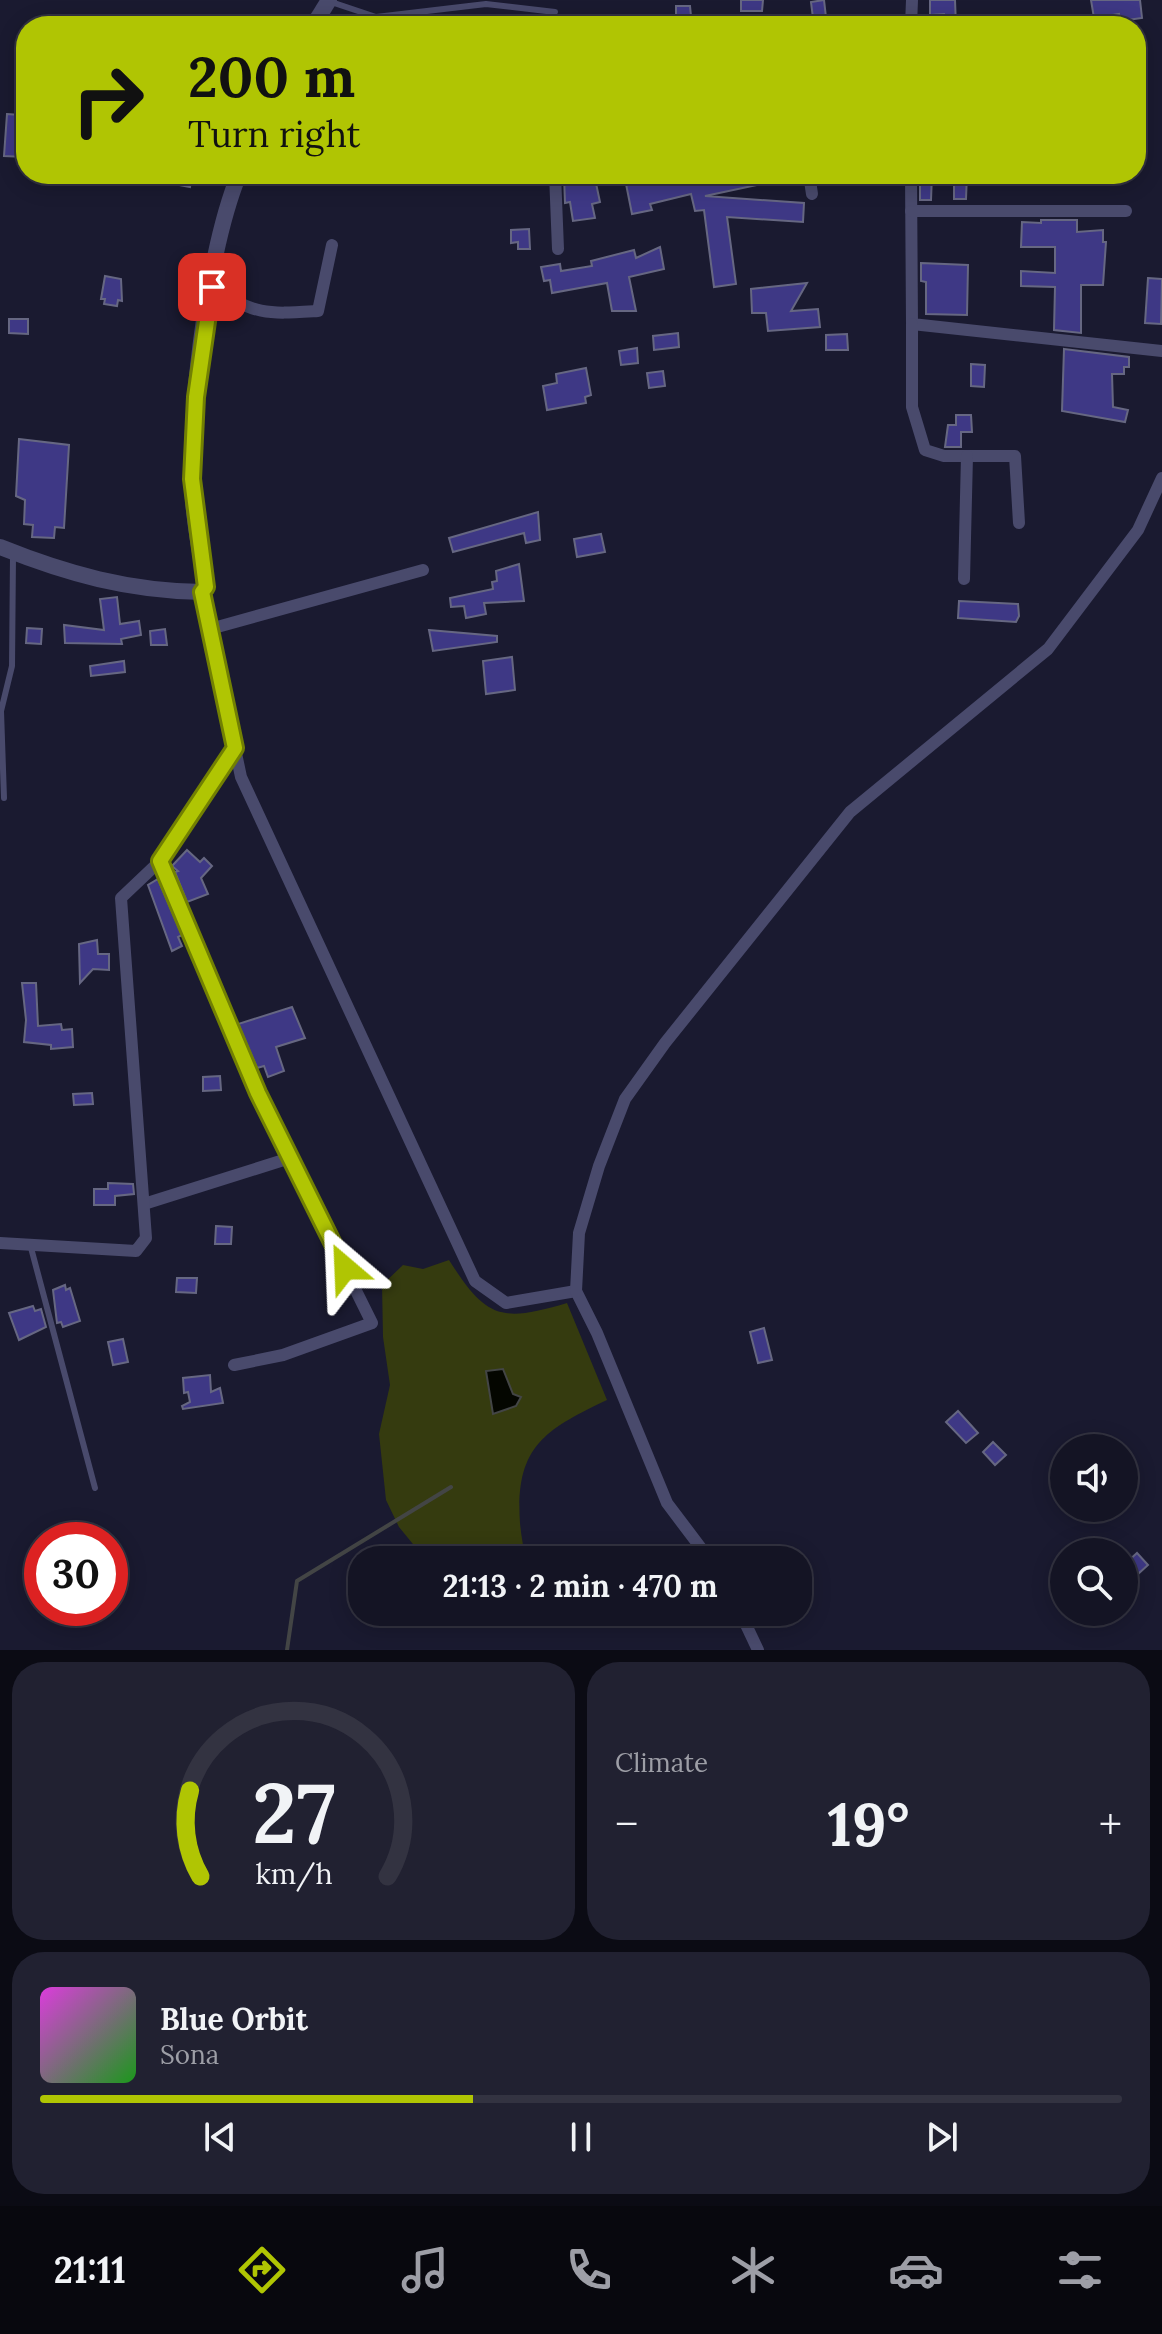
<!DOCTYPE html>
<meta charset="utf-8">
<style>
:root{--surface:#141424;--page:#212131;--text:#f1f3f6;--muted:#9d9ea6;--line:#333341;--accent:#b0c503}
body{margin:0;font-family:Lora,serif;background:var(--page);color:var(--text);height:100vh;display:flex;flex-direction:column;font-size:30px;white-space:nowrap}
*{box-sizing:border-box;margin:0}
p{font-size:26px;color:var(--muted)}
.icon{flex:none;width:44px;height:44px;fill:none;stroke:currentColor;stroke-width:2;stroke-linecap:round;stroke-linejoin:round}
.map{position:relative;height:1650px;overflow:hidden}
.panel{display:flex;flex-direction:column;gap:12px;padding:12px;background:#0b0b14;flex:1}
.panel>*{flex:none}
.top-card{position:absolute;left:16px;top:16px;width:1130px;height:168px;border-radius:32px;box-shadow:0 4px 20px #0003,0 0 0 2px var(--line);background:#b0c503;color:#111;overflow:hidden}
.fabs{position:absolute;left:1050px;top:1434px;display:grid;gap:16px}
.fabs a{display:grid;place-items:center;width:88px;height:88px;border-radius:50%;background:var(--surface);box-shadow:0 4px 20px #0003,0 0 0 2px var(--line);font-size:40px}
.speed{position:absolute;left:24px;top:1522px;display:flex;gap:16px;font-size:40px;font-weight:700;text-align:center}
.speed>*{display:grid;place-content:center;width:104px;height:104px;border-radius:50%;background:var(--surface);box-shadow:0 4px 20px #0003,0 0 0 2px var(--line);line-height:1}
.speed .limit{border:12px solid #d22;background:#fff;color:#111}
.pin{position:absolute;display:grid;place-items:center;width:68px;height:68px;color:#fff;margin:-34px;border-radius:16px;box-shadow:0 4px 12px #0006}
.me{position:absolute;width:88px;margin:-44px;rotate:334deg;stroke-linejoin:round;filter:drop-shadow(0 0 6px #0008)}
.turn{display:flex;align-items:center;gap:28px;height:168px;padding:0 40px;font-size:36px}
.turn .icon{width:104px;height:104px;stroke-width:2.5}
.turn b{display:block;font-size:56px;line-height:68px}
.big{font-size:60px;font-weight:700;line-height:1.1}
.panel .card{flex:1;display:flex;flex-direction:column;justify-content:center;gap:12px;min-width:0;padding:0 28px;border-radius:32px;background:var(--page)}
.panel .dial{align-items:center;gap:0}
.dial svg{height:208px;overflow:visible;fill:none;stroke:var(--line);stroke-width:7;stroke-linecap:round;text-anchor:middle}
.dial text{fill:var(--text);stroke:none}
.song{display:flex;align-items:center;gap:24px}
.cover{width:96px;height:96px;border-radius:12px;background:linear-gradient(135deg,hsl(300 70% 55%),hsl(120 70% 35%))}
.played{height:8px;border-radius:4px;background:linear-gradient(90deg,var(--accent) 40%,var(--line) 40%)}
.keys{display:flex;justify-content:space-around;direction:ltr}
.heat{display:flex;justify-content:space-between;align-items:center;font-size:44px;direction:ltr}
.panel .tiles{flex:1;display:grid;gap:12px;grid-template-columns:1fr 1fr}
.card:last-child{grid-column:span 2}
.trip{position:absolute;left:348px;top:1546px;width:464px;height:80px;border-radius:32px;background:var(--surface);box-shadow:0 4px 20px #0003,0 0 0 2px var(--line);font-weight:700;line-height:80px;text-align:center}
.tabs{display:flex;height:128px;justify-content:space-around;align-items:center;background:#08080e;color:var(--muted)}
.tabs .icon{width:56px;height:56px}
.tabs .on{color:var(--accent)}
.tabs b{font-size:36px;color:var(--text)}
.map>svg:first-child{display:block}
</style>
<div class="map">
<svg width="1162" height="1650" viewBox="0 0 1162 1650">
<rect width="100%" height="100%" fill="#1a1a30"/>
<path fill="#353b0f" d="M449 1260C486 1318 500 1323 567 1303L607 1400C544 1430 515 1447 520 1523 521 1536 524 1548 525 1560H426L399 1527 386 1500 379 1434 390 1385 383 1337 382 1285 403 1265 423 1269Z"/>
<path fill="#040600" stroke="#434545" stroke-width="2" d="M503 1369 513 1394 521 1397 516 1406 493 1414 486 1371Z"/>
<g fill="none" stroke-linecap="round" stroke-linejoin="round">
<path stroke="#434545" stroke-width="4" d="M287 1650 297 1581 451 1487"/>
</g>
<g fill="#3e3885" stroke="#666782" stroke-width="2">
<path d="M741 0H763L762 11H741Z"/>
<path d="M824 0 827 26H814L811 2Z"/>
<path d="M930 0H955L956 26H945L944 14 930 15Z"/>
<path d="M1091 0H1140L1142 18 1120 21 1119 14 1094 18Z"/>
<path d="M676 6H690L692 26H676Z"/>
<path d="M7 114 20 115 18 145H26L25 157 4 156Z"/>
<path d="M154 174H192L190 187 153 180Z"/>
<path d="M575 174H594L600 202 592 204 595 218 573 221 570 202 565 203 564 176Z"/>
<path d="M624 174H709L710 179 730 174H780V180L705 196 804 203 803 222 727 217 736 284 714 287 704 210 695 211 691 194 650 204 652 210 632 214Z"/>
<path d="M920 174H932L931 200H920Z"/>
<path d="M954 174H967L966 199H954Z"/>
<path d="M1041 220H1077V232L1103 230V242H1106L1103 285H1081V333L1054 330 1055 287 1021 286V271L1055 273V247H1021L1022 222 1041 223Z"/>
<path d="M529 229 530 249H518V242L511 243V230Z"/>
<path d="M660 247 664 269 629 277 636 311H612L607 283 552 293 550 280 544 281 541 267 560 264 561 271 592 266 591 261 634 250 636 258Z"/>
<path d="M921 263 968 265 967 315 926 314V282L921 281Z"/>
<path d="M105 276 121 279 122 301 118 300 117 306 104 304 105 299H101Z"/>
<path d="M1148 278 1162 279 1161 324 1145 323Z"/>
<path d="M807 283 791 311 818 309 820 327 768 331 766 313H752L751 289Z"/>
<path d="M9 319H28V334L9 333Z"/>
<path d="M678 333 679 347 654 350 653 336Z"/>
<path d="M847 334 848 350H826V335Z"/>
<path d="M637 348 638 363 621 365 619 351Z"/>
<path d="M1064 349 1129 357V367H1124V374H1112L1113 407 1128 410 1125 422 1062 411Z"/>
<path d="M971 364 985 365 984 387 971 386Z"/>
<path d="M586 368 591 395 585 397 586 403 547 410 543 386 557 383 556 374Z"/>
<path d="M663 371 665 386 649 388 647 373Z"/>
<path d="M956 415H971L972 432H961V447H945L948 425H956Z"/>
<path d="M19 439 69 445 64 528 55 527 54 538 32 537 33 525 24 524 25 500 16 496Z"/>
<path d="M538 512 540 540 526 543 524 533 453 552 449 538Z"/>
<path d="M601 534 605 552 577 557 574 539Z"/>
<path d="M519 564 524 601 484 603 486 614 466 618 464 606 451 607 450 598 493 589 492 582 497 581 496 571Z"/>
<path d="M117 597 120 624 139 621 141 635 121 639 122 644 65 643 64 625 104 630 100 599Z"/>
<path d="M959 601 1018 604 1019 616 1016 622 958 618Z"/>
<path d="M27 628 42 629 41 644 26 643Z"/>
<path d="M165 629 167 645H151L150 631Z"/>
<path d="M429 630 497 636V642L433 651Z"/>
<path d="M512 657 515 690 486 694 483 661Z"/>
<path d="M124 661 125 672 91 676 90 666Z"/>
<path d="M187 850 200 862 204 858 212 866 201 878 208 894 187 902 175 872 178 871 172 866Z"/>
<path d="M158 879 182 935 178 937 182 946 172 951 148 885Z"/>
<path d="M97 940 98 954H109V970L93 969 80 983 79 944Z"/>
<path d="M22 983H36L38 1026 61 1024 62 1030 72 1029 73 1047 51 1049V1045L24 1042 26 1020Z"/>
<path d="M292 1007 305 1038 276 1047 284 1071 268 1077 264 1066 257 1068 238 1024Z"/>
<path d="M220 1076 221 1090 203 1091V1077Z"/>
<path d="M92 1093 93 1104 74 1105 73 1094Z"/>
<path d="M108 1183 133 1184 134 1194 115 1196V1205H94V1189H108Z"/>
<path d="M216 1226 232 1227 231 1244H215Z"/>
<path d="M177 1278H197L196 1293 176 1292Z"/>
<path d="M65 1285 66 1290 70 1288 80 1321 63 1327 61 1322 57 1323 53 1290Z"/>
<path d="M33 1306 35 1311 41 1309 46 1327 19 1340 9 1313Z"/>
<path d="M764 1328 772 1360 758 1363 750 1332Z"/>
<path d="M123 1339 128 1362 113 1365 108 1342Z"/>
<path d="M210 1375 211 1392 220 1388 223 1403 183 1409 182 1406 190 1402 188 1392 184 1393 183 1378Z"/>
<path d="M958 1411 978 1433 966 1443 946 1422Z"/>
<path d="M993 1442 1006 1455 995 1465 983 1452Z"/>
<path d="M1137 1553 1148 1565 1138 1574 1127 1562Z"/>
</g>
<g fill="none" stroke-linecap="round" stroke-linejoin="round">
<g stroke="#494a6c" stroke-width="6">
<path d="M331 2 376 17 486 4 555 12"/>
<path d="M4 798 1 711 12 666 13 556"/>
<path d="M30 1244 95 1488"/>
</g>
<g stroke="#494a6c" stroke-width="12">
<path d="M911 26 912 0"/>
<path d="M555 174 558 249"/>
<path d="M809 174 812 194"/>
<path d="M911 174 912 324 1162 351"/>
<path d="M911 211H1126"/>
<path d="M212 287C255 316 269 314 318 311L332 245"/>
<path d="M912 324V407L925 450 944 456H1015L1019 523"/>
<path d="M964 579 967 456"/>
<path d="M202 592 241 777 475 1281 506 1303 576 1291"/>
<path d="M210 629 423 570"/>
<path d="M160 861 258 1093 372 1323 283 1355 234 1365"/>
<path d="M144 1204 290 1158"/>
<path d="M0 1243 136 1251 146 1238 121 898 160 861 235 748"/>
<path d="M710 1560 667 1503 597 1333 576 1291 579 1233 599 1166 625 1099 665 1043 850 812 1048 649 1138 530 1162 478"/>
<path d="M740 1612 758 1650"/>
</g>
<g stroke="#494a6c" stroke-width="16">
<path d="M313 26 329 0"/>
<path d="M0 547C67 574 129 591 202 592L206 587C200 552 192 513 192 477 191 394 208 251 239 174"/>
</g>
</g>
<g fill="none" stroke-linecap="round" stroke-linejoin="round">
<defs>
<path id="route" d="M212 287 196 397 192 479 206 587 202 592 235 748 160 861 258 1093 345 1268"/>
</defs>
<use href="#route" stroke="#728002" stroke-width="20"/>
<use href="#route" stroke="#b0c503" stroke-width="14"/>
</g>
</svg>
<div class="fabs">
<a><svg class="icon" aria-label="sound" viewBox="0 0 24 24"><path d="M4 9h4l5-4v14l-5-4H4zM17 9q2 3 0 6"/></svg></a>
<a><svg class="icon" aria-label="search" viewBox="0 0 24 24"><circle cx="10" cy="10" r="6"/><path d="M15 15l6 6"/></svg></a>
</div>
<div class="speed"><div class="limit">30</div></div>
<div class="pin" style="left:212px;top:287px;background:#d93025"><svg class="icon" aria-label="arrive" viewBox="0 0 24 24"><path d="M6 21V4h12l-3 4 3 4H6"/></svg></div>
<svg class="me" style="left:345px;top:1268px" viewBox="-20 -20 40 40"><path d="M0-17L14 15 0 8-14 15z" fill="#b0c503" stroke="#fff" stroke-width="4"/></svg>
<div class="trip">21:13 · 2 min · 470 m</div>
<div class="top-card">
<div class="turn"><svg class="icon" aria-label="right" viewBox="0 0 24 24"><path d="M7 20v-9h11M14 6l5 5-5 5"/></svg><div><b>200 m</b>Turn right</div></div>
</div>
</div>
<section class="panel">
<div class="tiles">
<div class="card dial"><svg viewBox="0 0 100 80">
<path d="M14 69A42 42 0 1 1 86 69"/>
<path d="M14 69A42 42 0 0 1 10 36" stroke="#b0c503"/>
<text x="50" y="56" font-size="32" font-weight="700">27</text>
<text x="50" y="72" font-size="11">km/h</text>
</svg></div>
<div class="card"><p>Climate</p>
<div class="heat"><a>−</a><b class="big">19°</b><a>+</a></div>
</div>
<div class="card">
<div class="song"><i class="cover"></i><div><b>Blue Orbit</b><p>Sona</p></div></div>
<div class="played"></div>
<div class="keys"><svg class="icon" aria-label="previous" viewBox="0 0 24 24"><path d="M18 5L8 12l10 7zM5 5v14"/></svg><svg class="icon" aria-label="pause" viewBox="0 0 24 24"><path d="M8 5v14M16 5v14"/></svg><svg class="icon" aria-label="next" viewBox="0 0 24 24"><path d="M6 5l10 7-10 7zM19 5v14"/></svg></div>
</div>
</div>
</section>
<nav class="tabs">
<b>21:11</b>
<svg class="icon on" aria-label="directions" viewBox="0 0 24 24"><path d="M12 3l9 9-9 9-9-9zM9 14v-3h6M13 9l2 2-2 2"/></svg>
<svg class="icon" aria-label="music" viewBox="0 0 24 24"><path d="M9 18V5l10-2v13"/><circle cx="6" cy="18" r="3"/><circle cx="16" cy="16" r="3"/></svg>
<svg class="icon" aria-label="phone" viewBox="0 0 24 24"><path d="M5 4h4l2 5-3 2q2 4 5 5l2-3 5 2v4C11 20 4 13 5 4z"/></svg>
<svg class="icon" aria-label="climate" viewBox="0 0 24 24"><path d="M12 3v18M4 7l16 10M4 17L20 7"/></svg>
<svg class="icon" aria-label="car" viewBox="0 0 24 24"><path d="M5 17H2v-5l4-1 3-4h7l3 4 3 1v5h-3M9 17h6M6 11h13"/><circle cx="7" cy="17" r="2"/><circle cx="17" cy="17" r="2"/></svg>
<svg class="icon" aria-label="filters" viewBox="0 0 24 24"><path d="M4 7h16M4 17h16"/><circle cx="9" cy="7" r="2"/><circle cx="15" cy="17" r="2"/></svg>
</nav>
